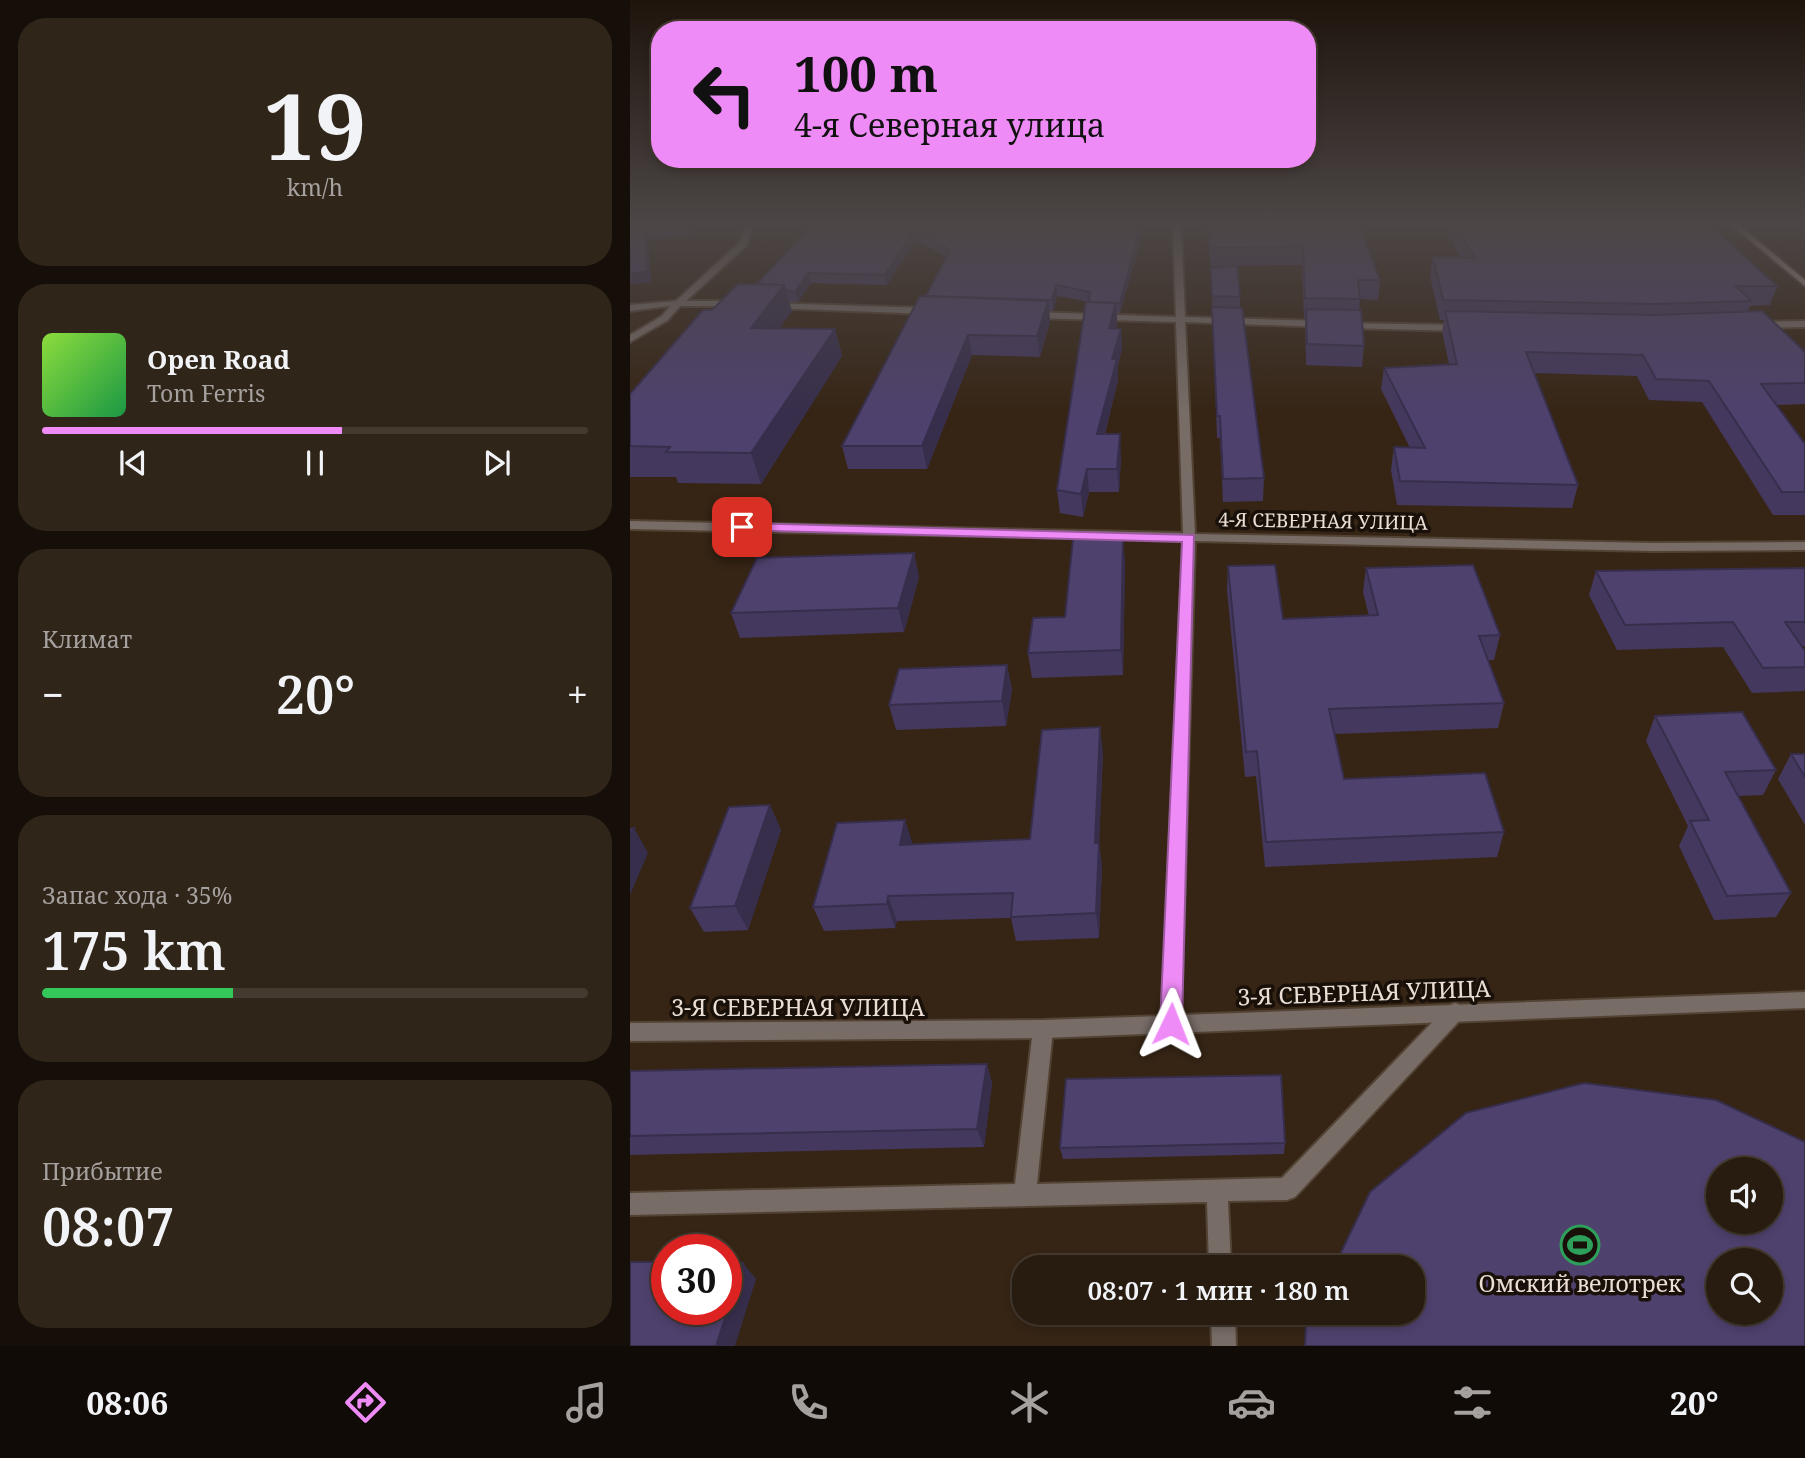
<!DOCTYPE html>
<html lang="ru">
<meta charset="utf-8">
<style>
:root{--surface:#281c10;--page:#302519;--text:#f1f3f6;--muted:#a5a19f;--line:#443a30;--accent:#ef8bf6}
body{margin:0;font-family:"Noto Serif",serif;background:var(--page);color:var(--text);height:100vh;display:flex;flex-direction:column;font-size:26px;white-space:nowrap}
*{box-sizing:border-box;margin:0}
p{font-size:23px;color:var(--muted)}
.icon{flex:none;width:38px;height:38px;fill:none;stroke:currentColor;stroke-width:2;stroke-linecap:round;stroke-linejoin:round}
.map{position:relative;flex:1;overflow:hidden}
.side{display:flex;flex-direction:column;gap:18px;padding:18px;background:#160f09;width:630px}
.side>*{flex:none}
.hud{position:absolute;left:21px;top:21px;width:665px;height:147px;border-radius:28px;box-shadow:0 4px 10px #0003,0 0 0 2px var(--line);background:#ef8bf6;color:#111;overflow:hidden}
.controls{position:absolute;left:1076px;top:1157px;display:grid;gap:14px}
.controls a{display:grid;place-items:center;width:77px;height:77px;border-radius:50%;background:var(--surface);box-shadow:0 4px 10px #0003,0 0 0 2px var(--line);font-size:35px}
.speed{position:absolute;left:21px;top:1234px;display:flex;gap:14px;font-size:35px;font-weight:700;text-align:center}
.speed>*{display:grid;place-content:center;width:91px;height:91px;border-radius:50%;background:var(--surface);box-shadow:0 4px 10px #0003,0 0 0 2px var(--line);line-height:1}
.speed .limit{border:10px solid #d22;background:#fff;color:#111}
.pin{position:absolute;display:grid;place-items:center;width:60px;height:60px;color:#fff;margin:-30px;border-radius:14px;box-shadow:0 4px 10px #0006}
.me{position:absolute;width:77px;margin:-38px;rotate:2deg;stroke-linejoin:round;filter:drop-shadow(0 0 5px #0008)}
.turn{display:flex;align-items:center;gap:24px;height:147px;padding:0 28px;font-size:32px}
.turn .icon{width:91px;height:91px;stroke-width:2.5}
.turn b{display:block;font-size:49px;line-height:60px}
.big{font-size:52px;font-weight:600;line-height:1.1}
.side .tile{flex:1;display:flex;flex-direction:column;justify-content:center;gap:10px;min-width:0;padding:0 24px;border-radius:28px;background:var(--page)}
.side .dial{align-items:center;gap:0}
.dial b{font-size:91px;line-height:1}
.song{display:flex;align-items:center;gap:21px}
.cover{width:84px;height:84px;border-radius:10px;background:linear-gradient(135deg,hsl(90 70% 55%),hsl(140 70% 35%))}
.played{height:7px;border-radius:4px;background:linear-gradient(90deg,var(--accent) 55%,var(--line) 55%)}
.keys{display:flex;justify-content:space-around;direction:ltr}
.heat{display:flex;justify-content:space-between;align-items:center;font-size:38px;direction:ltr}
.charge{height:10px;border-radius:5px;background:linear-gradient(90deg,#34c759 35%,var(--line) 0)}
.trip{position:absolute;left:382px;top:1255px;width:413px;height:70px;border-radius:28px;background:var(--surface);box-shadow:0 4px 10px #0003,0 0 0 2px var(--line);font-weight:600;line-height:70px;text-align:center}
.tab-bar{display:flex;height:112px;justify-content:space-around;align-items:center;background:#100b06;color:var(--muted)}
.tab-bar .icon{width:49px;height:49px}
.tab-bar .selected{color:var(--accent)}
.tab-bar b{font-size:32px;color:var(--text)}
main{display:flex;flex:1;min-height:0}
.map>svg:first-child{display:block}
</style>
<main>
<section class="side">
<div class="tile dial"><b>19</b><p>km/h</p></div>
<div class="tile">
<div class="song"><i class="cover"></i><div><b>Open Road</b><p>Tom Ferris</p></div></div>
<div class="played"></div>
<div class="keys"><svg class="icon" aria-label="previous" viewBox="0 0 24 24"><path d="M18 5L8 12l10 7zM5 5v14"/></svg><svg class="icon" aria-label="pause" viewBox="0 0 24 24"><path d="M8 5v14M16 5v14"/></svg><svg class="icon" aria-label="next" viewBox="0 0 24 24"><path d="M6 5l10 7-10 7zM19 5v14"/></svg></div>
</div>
<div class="tile"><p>Климат</p>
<div class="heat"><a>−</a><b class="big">20°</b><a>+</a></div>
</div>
<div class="tile"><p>Запас хода · 35%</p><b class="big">175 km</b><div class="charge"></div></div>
<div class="tile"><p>Прибытие</p><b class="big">08:07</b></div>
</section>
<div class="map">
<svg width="1175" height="1346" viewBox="0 0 1175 1346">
<rect width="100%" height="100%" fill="#362515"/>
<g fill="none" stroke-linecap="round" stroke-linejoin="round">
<defs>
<g id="lane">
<path d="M825 1003 832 1006 834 1012 832 1018 665 1197 657 1200 598 1201 601 1267H579L577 1202 0 1215V1193L385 1184 403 1029 406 1023 413 1020 420 1023 423 1029 407 1184 652 1178 818 1006Z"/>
<path d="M581 1312H605L606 1346H582Z"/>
</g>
<g id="street">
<path d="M115 225H123L117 245 56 301H107L110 302V306H50L38 320 0 342V335L32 316 40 306 0 311V305L46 301 110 242Z"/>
<path d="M543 225H551L555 317 694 321 698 324 694 327 555 322 565 534 1023 543 1175 542V550L1023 551 565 541 551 1015 1175 992V1008L413 1038 0 1041V1023L413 1020 532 1016 553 540 0 529V521L553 533 546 322 403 318 399 315 403 312 546 317Z"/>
<path d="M138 303 299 308 303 311 299 314 141 308 138 307Z"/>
<path d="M1175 321V327L1127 328 1123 325 1127 322Z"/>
<path d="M712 323 831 325 835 328 831 331 715 328 712 327Z"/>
</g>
<path id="secondary" d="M1101 225H1109L1175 280V286Z"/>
</defs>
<use href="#lane" stroke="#534334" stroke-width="4"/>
<use href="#street" stroke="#534334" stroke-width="4"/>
<use href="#secondary" stroke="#534334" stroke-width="4"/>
<use href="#lane" fill="#776c66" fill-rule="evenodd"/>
<use href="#street" fill="#776c66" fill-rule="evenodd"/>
<use href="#secondary" fill="#a49289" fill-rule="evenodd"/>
</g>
<g fill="#44385e">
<path d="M0 225H67L60 237 18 239 21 282Z"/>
<path d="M182 225H515L490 313H487V323L486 328 491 329 492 349 488 366V380L475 434 491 456 489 492H459L453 517 430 513 427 490 459 302 427 296 423 311H419L420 321 410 357 342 355 297 469H218L212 446 296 296 316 257 286 240 257 285 181 283 168 302H159L162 311 149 328 205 329 212 356 131 484 48 483 46 477H0V394L82 310 127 284Z"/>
<path d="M576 225H729L750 280 748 300 730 299 729 310 734 346 732 367 676 365 675 318H674L672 265 581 266Z"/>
<path d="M813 225H1080L1147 286 1140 305 1120 306 1117 312 1175 352V404L1146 405 1175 444V515H1143L1072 402 1019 400 1007 376 904 373 948 485 942 508 767 505 761 470 764 447 780 448 751 389 754 368 819 364 812 332 814 320H810L800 276 803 257 831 258Z"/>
<path d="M1166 225H1175V232Z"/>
<path d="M581 268 610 297V308L634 478 633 501 593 502 590 438H587Z"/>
<path d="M284 553 289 577 274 632 110 638 101 613Z"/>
<path d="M495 561 493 675 402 678 398 653Z"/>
<path d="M598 566 653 619 739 616 733 592 736 568 870 635 864 660H858L874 703 868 728 704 734 714 779 874 832 867 857 635 867 626 776 615 777 597 590Z"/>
<path d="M1175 568V646H1172L1175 651V689L1174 691 1122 693 1093 647 987 650 959 595 966 571Z"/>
<path d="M377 665 382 690 376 726 266 730 259 705Z"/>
<path d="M1025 716 1146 770 1133 795 1108 796 1161 893 1146 917 1084 920 1049 846 1058 826 1016 741Z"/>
<path d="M473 752 469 843 472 867 469 938 386 941 381 918 267 921 265 928 194 931 183 907 283 844 400 839Z"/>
<path d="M1161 754H1175V825L1148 779Z"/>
<path d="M140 805 151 830 118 930 74 932 60 908Z"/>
<path d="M357 1064 362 1083 354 1147 0 1155V1071Z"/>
<path d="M655 1143 654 1154 433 1159 430 1148Z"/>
</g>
<g fill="#372e4c">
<path d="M58 225H67L60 237 57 226Z"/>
<path d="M511 225H515L490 313V303Z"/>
<path d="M15 229 18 239 21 282 0 285V274Z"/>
<path d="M284 230 286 240 257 285 255 275Z"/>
<path d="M178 273 181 283 168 302 165 292Z"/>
<path d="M154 285 162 311 130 356 121 328Z"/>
<path d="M426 285 427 296 423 311 422 300Z"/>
<path d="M418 301 420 321 410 357 407 336Z"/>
<path d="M486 303 487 323 480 349 479 328Z"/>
<path d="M205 329 212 356 131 484 121 453Z"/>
<path d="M491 329 492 349 488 366V380L469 456 467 434 482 359Z"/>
<path d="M338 335 342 355 297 469 292 446Z"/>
<path d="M490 434 491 456 489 492 487 469Z"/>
<path d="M457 469 459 492 453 517 451 494Z"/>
<path d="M493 538 495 561 493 675 491 650Z"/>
<path d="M284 553 289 577 274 632 268 608Z"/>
<path d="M377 665 382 690 376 726 372 701Z"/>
<path d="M470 727 473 752 468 868 465 843Z"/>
<path d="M140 805 151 830 118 930 105 906Z"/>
<path d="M275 820 283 845H270Z"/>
<path d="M4 828 18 853 0 895V837Z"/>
<path d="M469 843 472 867 469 938 466 913Z"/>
<path d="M258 896 267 921 265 928 257 904Z"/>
<path d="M357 1064 362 1083 354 1147 347 1129Z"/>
<path d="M113 1263 126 1279 105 1346H86Z"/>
</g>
<g fill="#4f416d" stroke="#372e4c" stroke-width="2" fill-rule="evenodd">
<path d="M0 225H58L57 226 15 229 17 271 0 274Z"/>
<path d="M182 225H511L490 303 459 302 460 292 426 285 422 300 296 296 320 250 284 230 255 275 178 273 165 292 156 291 154 285 127 284Z"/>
<path d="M578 225H729L750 280H728L730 299 675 298 673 246 580 248Z"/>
<path d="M826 225H1080L1147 286H1106L1121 301 1025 304 813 300 803 257 845 258Z"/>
<path d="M607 266 610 297 582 296 581 268Z"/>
<path d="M108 284 154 285 121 328 205 329 121 453 36 452 40 447 0 446V394L73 310H82Z"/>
<path d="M290 296 418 301 407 336 338 335 292 446H212Z"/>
<path d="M456 302 486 303 479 328 491 329 482 359H487L467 434H490L487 469H457L451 494 427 490Z"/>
<path d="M582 307 612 308 634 478 593 479 590 416H587Z"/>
<path d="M676 309 731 310 734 346 677 344Z"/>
<path d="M815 311 1025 315 1132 311 1175 352V383L1131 384 1175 444V492H1152L1079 381 1026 379 1013 355 896 352 948 485 770 481 764 447 795 448 754 368 827 364Z"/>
<path d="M493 538 491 650 398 653 403 618 435 617 443 539Z"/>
<path d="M284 553 268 608 101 613 127 558Z"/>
<path d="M645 565 653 619 748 615 736 568 843 565 870 635 849 636 874 703 699 709 714 779 855 773 874 832 636 842 627 751 616 752 598 566Z"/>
<path d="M1175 568V622H1155L1175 651V667L1133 668 1103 622 995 625 966 571Z"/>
<path d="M377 665 372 701 259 705 269 669Z"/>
<path d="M1112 712 1146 770 1095 772 1161 893 1097 896 1060 821 1079 820 1025 716Z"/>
<path d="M470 727 465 843H469L466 913 381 917 383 893 258 896 257 904 183 907 207 823 275 820 270 845 400 839 412 730Z"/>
<path d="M1161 754H1175V777Z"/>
<path d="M140 805 105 906 60 908 99 807Z"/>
<path d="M4 828 0 837V829Z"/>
<path d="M357 1064 347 1129 0 1136V1071Z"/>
<path d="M651 1075 655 1143 430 1148 436 1079Z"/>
<path d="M954 1083 1086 1100 1175 1142V1346H675L676 1325 682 1312H782V1267H704L740 1192 836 1113ZM1088 1169H1141V1222H1088ZM1088 1260H1141V1312H1088Z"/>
<path d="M0 1262H37V1309H96V1263H113L86 1346H0Z"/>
</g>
<linearGradient id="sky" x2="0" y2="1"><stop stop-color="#1e140c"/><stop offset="0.54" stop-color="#4c4646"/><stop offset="1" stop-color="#4c4646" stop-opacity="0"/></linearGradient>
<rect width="1175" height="413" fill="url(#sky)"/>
<path fill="#ef8bf6" stroke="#9b5aa0" stroke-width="2" d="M112 523 564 535 552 1024 549 1031 541 1034 533 1031 530 1024 552 542 107 530V525Z"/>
<defs>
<symbol id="stadium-ring" viewBox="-11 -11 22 22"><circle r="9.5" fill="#181009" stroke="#2e9e5b" stroke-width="1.5"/><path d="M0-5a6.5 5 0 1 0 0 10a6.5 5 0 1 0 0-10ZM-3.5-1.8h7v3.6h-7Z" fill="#2e9e5b"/></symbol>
</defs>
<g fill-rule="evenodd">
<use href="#stadium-ring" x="928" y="1223" width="44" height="44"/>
</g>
<g text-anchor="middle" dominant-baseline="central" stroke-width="7" stroke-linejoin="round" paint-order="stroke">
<g font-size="19" fill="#ebdfd5" stroke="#181009">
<text transform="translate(693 521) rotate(1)">4-Я СЕВЕРНАЯ УЛИЦА</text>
</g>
<g font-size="23" fill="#ebdfd5" stroke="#181009">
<text transform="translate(734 992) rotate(-2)">3-Я СЕВЕРНАЯ УЛИЦА</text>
<text x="168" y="1007">3-Я СЕВЕРНАЯ УЛИЦА</text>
</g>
<g font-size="23" fill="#ebdfd5" stroke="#181009">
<text x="950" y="1283">Омский велотрек</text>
</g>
</g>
</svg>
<div class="controls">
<a><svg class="icon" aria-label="sound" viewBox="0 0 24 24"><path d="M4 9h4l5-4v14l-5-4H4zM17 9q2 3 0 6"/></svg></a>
<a><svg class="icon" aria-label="search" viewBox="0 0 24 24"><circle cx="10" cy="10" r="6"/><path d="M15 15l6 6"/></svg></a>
</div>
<div class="speed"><div class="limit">30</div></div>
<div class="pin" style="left:112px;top:527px;background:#d93025"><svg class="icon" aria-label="arrive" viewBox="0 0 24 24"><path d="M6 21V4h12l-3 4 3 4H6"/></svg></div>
<svg class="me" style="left:541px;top:1024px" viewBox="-20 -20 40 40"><path d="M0-17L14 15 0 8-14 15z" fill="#ef8bf6" stroke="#fff" stroke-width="4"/></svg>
<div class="trip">08:07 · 1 мин · 180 m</div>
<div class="hud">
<div class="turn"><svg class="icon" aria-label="left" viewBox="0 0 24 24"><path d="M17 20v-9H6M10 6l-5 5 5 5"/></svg><div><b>100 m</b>4-я Северная улица</div></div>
</div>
</div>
</main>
<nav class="tab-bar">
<b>08:06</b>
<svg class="icon selected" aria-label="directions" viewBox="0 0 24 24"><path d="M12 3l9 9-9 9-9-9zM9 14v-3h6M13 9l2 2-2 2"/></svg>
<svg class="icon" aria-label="music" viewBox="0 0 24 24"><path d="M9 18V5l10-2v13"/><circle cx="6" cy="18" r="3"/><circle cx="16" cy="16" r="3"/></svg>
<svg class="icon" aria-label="phone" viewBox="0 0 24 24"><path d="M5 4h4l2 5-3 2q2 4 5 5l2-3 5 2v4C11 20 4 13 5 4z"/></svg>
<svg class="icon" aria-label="climate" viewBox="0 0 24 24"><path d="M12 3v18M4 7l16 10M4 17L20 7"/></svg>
<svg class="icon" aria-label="car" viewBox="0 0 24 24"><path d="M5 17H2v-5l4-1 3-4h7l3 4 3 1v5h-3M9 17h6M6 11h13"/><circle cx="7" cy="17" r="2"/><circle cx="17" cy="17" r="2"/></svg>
<svg class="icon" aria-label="filters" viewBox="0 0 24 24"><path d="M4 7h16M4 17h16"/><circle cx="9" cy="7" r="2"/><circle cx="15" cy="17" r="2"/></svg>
<b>20°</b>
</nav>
